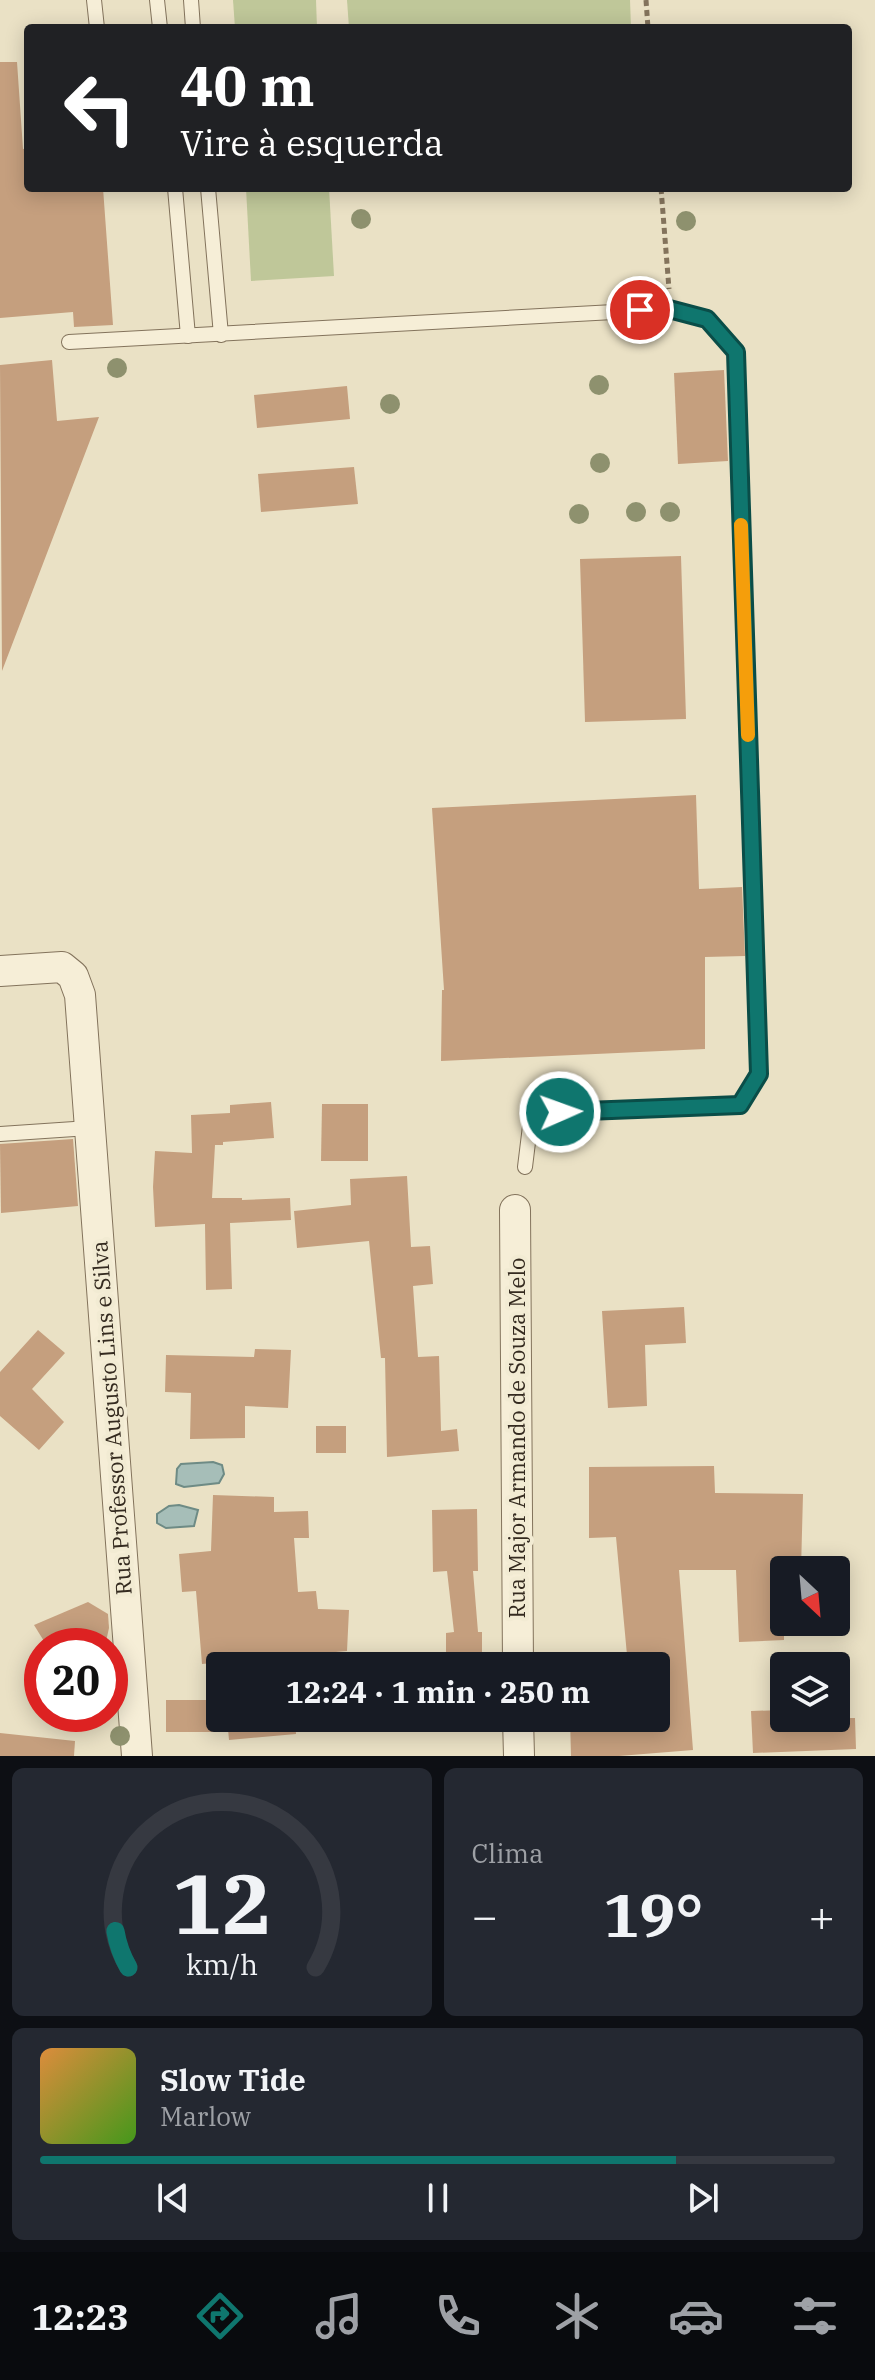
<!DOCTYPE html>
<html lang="pt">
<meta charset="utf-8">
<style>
:root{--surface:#171b24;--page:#242831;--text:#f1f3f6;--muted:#9ea1a6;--line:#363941;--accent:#0f766e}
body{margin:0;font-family:"IBM Plex Serif",serif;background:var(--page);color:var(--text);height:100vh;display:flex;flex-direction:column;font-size:30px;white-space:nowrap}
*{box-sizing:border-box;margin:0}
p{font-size:26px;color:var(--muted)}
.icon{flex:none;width:44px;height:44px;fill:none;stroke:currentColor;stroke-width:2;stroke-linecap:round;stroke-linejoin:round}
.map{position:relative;height:1756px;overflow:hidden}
.drawer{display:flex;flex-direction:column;gap:12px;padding:12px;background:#0d0f14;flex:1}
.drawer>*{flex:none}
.banner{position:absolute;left:24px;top:24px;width:828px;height:168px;border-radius:8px;box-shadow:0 4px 20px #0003;background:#202124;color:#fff;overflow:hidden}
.needle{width:52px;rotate:154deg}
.buttons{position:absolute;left:770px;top:1556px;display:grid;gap:16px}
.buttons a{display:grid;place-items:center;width:80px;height:80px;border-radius:8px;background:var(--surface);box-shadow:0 4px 20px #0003;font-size:40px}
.speed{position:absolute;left:24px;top:1628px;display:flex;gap:16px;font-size:40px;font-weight:700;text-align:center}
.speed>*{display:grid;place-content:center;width:104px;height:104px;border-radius:50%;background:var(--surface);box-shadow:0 4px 20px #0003;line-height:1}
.speed .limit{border:12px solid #d22;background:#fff;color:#111}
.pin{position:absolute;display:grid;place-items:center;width:68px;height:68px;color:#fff;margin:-34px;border:4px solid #fff;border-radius:50%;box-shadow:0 2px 8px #0007}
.me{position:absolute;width:88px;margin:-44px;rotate:88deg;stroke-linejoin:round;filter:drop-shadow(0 0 6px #0008)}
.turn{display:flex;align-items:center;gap:28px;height:168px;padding:0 24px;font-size:36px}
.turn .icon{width:104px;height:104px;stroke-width:2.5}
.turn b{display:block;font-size:56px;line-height:68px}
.big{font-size:60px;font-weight:800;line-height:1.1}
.drawer .tile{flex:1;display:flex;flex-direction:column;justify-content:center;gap:12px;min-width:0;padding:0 28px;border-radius:12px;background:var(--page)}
.drawer .dial{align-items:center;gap:0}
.dial svg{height:208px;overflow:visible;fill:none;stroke:var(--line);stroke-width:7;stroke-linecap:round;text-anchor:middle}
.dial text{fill:var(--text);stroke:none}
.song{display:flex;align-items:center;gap:24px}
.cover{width:96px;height:96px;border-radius:12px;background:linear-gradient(135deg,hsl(30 70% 55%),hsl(100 70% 35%))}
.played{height:8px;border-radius:4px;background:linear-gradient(90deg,var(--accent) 80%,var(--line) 80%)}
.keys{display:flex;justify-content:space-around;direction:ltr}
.heat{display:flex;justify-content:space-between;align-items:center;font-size:44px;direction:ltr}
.drawer .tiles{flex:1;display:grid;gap:12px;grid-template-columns:1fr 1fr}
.tile:last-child{grid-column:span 2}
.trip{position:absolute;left:206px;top:1652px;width:464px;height:80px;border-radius:8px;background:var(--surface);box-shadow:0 4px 20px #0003;font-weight:800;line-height:80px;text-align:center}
.tab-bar{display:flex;height:128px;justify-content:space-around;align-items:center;background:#090b0e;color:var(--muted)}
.tab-bar .icon{width:56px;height:56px}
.tab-bar .active{color:var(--accent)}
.tab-bar b{font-size:36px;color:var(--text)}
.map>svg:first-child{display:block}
</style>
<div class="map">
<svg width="875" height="1756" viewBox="0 0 875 1756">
<rect width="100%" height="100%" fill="#eae1c5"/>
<g fill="#bfc799">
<path d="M233 0H316L317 28H235Z"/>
<path d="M347 0H630L631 28H349Z"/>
<path d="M246 188H329L334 276 251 281Z"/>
</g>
<g fill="#a6beb8" stroke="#6e8b85" stroke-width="2">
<path d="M213 1462 222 1465 224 1474 219 1483 184 1487 176 1484 177 1469 181 1464Z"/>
<path d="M179 1505 198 1510 194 1526 166 1528 157 1523V1514L169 1506Z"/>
</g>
<g fill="#c59f7e">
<path d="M0 62H17L23 149 28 148V188H103L113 325 74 327 73 312 0 318Z"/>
<path d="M52 360 57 421 99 417 2 671 0 365Z"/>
<path d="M724 370 728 461 678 464 674 373Z"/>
<path d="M347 386 350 419 257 428 254 395Z"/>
<path d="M354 467 358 504 261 512 258 474Z"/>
<path d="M681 556 686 719 585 722 580 559Z"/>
<path d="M696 795 699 889 742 887 745 956 705 957V1049L441 1061 442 990H444L432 808Z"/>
<path d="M271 1102 274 1138 223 1142V1145H215L212 1198H242V1200L290 1198 291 1220 230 1223 232 1289 206 1290 205 1224 155 1227 153 1187 155 1151 192 1153 191 1115 230 1113V1105Z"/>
<path d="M322 1104H368V1161H321Z"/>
<path d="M73 1139 78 1206 1 1213 0 1144Z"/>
<path d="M407 1176 411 1247 430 1246 433 1284 413 1286 418 1357 439 1356 441 1431 457 1429 459 1451 387 1457 385 1358H381L369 1241 297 1248 294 1211 351 1205 350 1179Z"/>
<path d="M684 1307 686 1343 645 1345 647 1406 608 1408 602 1311Z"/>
<path d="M38 1330 65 1353 32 1389 64 1422 39 1450 0 1416V1372Z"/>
<path d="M255 1349 291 1350 288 1408 245 1406V1438L190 1439 191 1393 165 1392 166 1355 254 1357Z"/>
<rect x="316" y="1426" width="30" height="27"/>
<path d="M714 1466 715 1493 803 1494 801 1570H784V1640L739 1642 736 1570H679L693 1750 619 1756H571L570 1718H656V1652L627 1655 616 1537 589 1538V1467Z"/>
<path d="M213 1495 274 1497V1512L308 1511 309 1538H294L298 1592 316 1591 318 1609 349 1610 347 1651 202 1664 196 1591 182 1592 179 1554 211 1551Z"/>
<path d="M477 1509 478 1571H473L478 1632H482V1666H446V1633L454 1632 447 1571 433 1572 432 1510Z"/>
<path d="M88 1602 108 1614 109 1628 105 1646H47L34 1625Z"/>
<rect x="166" y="1700" width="51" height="32"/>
<path d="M784 1710V1718H855L856 1749 753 1753 751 1711Z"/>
<path d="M227 1718H295L296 1734 229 1740Z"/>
<path d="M0 1733 75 1741 74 1756H0Z"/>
</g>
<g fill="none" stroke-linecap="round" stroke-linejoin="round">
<defs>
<g id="lane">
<path d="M94 0 97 28"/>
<path d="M157 0 160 28"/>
<path d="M191 0 193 28"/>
<path d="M175 188 188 336"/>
<path d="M208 188 221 335"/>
<path d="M69 342 669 309 707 319 736 352 759 1074 740 1105 560 1112 530 1126 525 1167"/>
<path d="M0 1134 89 1128"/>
</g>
<g id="street">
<path d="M0 971 62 967 73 976 80 995 137 1756"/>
<path d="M515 1210 518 1666"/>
<path d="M518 1718 519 1756"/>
</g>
</defs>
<use href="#lane" stroke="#83735c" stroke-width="16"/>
<use href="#street" stroke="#83735c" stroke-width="32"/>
<g stroke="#83735c" stroke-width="5" stroke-dasharray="6 4" stroke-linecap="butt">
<path d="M646 0 648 28"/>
<path d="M661 188 669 289"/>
</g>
<use href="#lane" stroke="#f6eed7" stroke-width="14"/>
<use href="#street" stroke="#f6eed7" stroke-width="30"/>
</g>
<g fill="#8e916e">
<circle cx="361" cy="219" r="10"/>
<circle cx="686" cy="221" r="10"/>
<circle cx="117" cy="368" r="10"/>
<circle cx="599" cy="385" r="10"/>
<circle cx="390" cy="404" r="10"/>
<circle cx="600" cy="463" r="10"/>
<circle cx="636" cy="512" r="10"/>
<circle cx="670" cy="512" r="10"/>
<circle cx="579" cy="514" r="10"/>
<circle cx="120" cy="1736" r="10"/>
</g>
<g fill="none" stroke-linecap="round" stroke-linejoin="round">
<defs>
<path id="route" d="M560 1112 740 1105 759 1074 736 352 707 319 669 309 640 310"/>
</defs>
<use href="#route" stroke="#0a4d48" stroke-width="20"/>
<use href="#route" stroke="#0f766e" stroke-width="14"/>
<path stroke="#f59e0b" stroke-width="14" d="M741 525 748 735"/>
</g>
<g text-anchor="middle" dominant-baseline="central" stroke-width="8" stroke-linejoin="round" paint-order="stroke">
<g font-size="22" fill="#342a1f" stroke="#f2ebd3">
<text transform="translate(111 1418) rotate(-94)">Rua Professor Augusto Lins e Silva</text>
<text transform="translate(516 1438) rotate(-90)">Rua Major Armando de Souza Melo</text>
</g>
</g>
</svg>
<div class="buttons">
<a><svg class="needle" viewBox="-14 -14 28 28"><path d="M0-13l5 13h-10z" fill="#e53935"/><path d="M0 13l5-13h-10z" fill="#9ea1a6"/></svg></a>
<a><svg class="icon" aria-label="layers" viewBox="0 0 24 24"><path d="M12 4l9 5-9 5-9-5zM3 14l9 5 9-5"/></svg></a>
</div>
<div class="speed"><div class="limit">20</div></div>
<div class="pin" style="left:640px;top:310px;background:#d93025"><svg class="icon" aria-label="arrive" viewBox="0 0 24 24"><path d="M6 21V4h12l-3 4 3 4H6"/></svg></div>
<svg class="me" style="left:560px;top:1112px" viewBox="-20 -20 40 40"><circle r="17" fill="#0f766e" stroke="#fff" stroke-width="3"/><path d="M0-11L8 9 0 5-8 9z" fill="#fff"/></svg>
<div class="trip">12:24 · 1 min · 250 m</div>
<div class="banner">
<div class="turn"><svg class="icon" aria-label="left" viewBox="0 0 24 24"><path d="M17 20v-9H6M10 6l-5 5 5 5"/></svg><div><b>40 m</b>Vire à esquerda</div></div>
</div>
</div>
<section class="drawer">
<div class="tiles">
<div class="tile dial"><svg viewBox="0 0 100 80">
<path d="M14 69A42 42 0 1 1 86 69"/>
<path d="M14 69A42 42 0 0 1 9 55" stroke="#0f766e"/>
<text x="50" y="56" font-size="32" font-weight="700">12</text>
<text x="50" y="72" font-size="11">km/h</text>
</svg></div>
<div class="tile"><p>Clima</p>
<div class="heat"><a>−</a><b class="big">19°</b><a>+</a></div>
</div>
<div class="tile">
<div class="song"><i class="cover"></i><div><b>Slow Tide</b><p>Marlow</p></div></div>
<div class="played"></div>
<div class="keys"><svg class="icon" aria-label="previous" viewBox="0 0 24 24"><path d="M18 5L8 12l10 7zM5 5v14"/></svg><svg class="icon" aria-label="pause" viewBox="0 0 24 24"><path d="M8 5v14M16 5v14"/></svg><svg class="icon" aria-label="next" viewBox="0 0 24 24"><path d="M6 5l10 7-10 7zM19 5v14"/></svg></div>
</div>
</div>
</section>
<nav class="tab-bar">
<b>12:23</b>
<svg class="icon active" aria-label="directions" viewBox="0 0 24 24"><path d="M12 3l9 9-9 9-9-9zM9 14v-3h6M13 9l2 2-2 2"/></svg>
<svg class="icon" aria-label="music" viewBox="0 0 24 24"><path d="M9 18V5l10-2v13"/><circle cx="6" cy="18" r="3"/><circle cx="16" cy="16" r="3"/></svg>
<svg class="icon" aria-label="phone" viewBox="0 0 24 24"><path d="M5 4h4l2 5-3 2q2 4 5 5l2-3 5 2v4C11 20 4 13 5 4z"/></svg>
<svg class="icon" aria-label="climate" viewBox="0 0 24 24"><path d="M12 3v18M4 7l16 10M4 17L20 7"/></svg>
<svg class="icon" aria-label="car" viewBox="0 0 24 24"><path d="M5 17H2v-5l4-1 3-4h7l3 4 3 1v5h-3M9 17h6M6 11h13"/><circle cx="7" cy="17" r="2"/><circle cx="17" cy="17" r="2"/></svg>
<svg class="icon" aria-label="filters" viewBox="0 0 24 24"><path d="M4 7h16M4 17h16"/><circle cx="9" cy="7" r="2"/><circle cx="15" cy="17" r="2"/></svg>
</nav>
